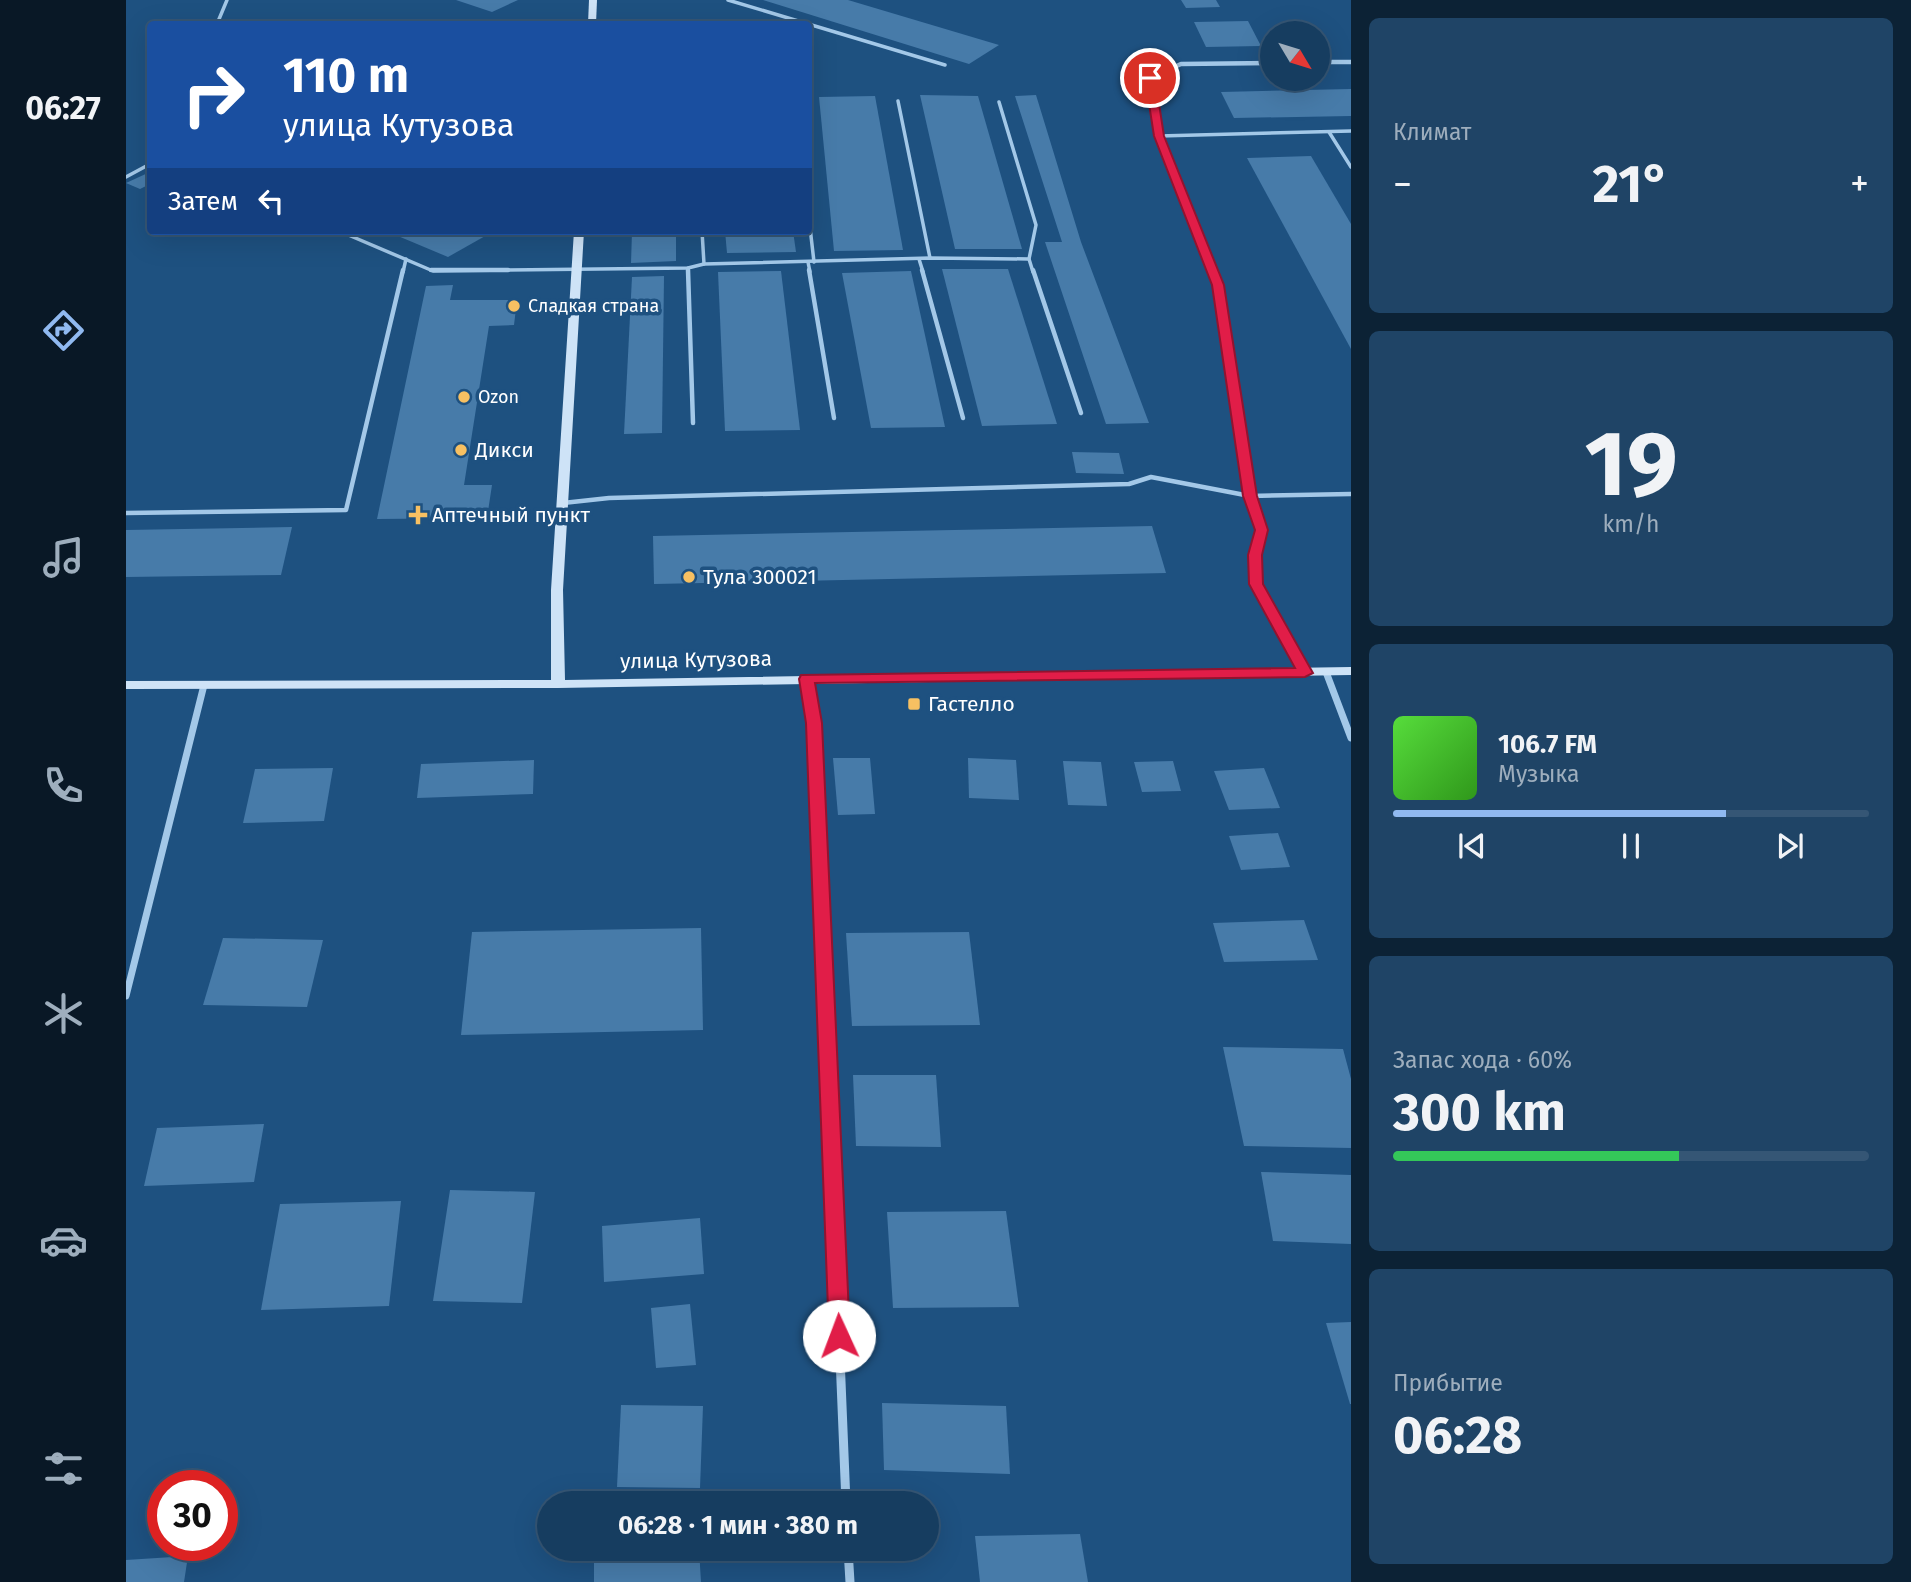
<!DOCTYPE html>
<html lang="ru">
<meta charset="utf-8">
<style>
:root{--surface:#163d60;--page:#1f4466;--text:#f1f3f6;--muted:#9eaebd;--line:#355675;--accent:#90b9f0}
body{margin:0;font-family:"Fira Sans",sans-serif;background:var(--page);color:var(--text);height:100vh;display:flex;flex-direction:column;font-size:26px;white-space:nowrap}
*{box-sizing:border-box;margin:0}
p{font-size:23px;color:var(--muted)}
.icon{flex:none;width:38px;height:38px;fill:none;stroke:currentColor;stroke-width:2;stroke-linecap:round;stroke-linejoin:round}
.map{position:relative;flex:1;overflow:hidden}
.side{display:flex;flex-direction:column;gap:18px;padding:18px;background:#0c2235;width:560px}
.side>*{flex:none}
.top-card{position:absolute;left:21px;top:21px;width:665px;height:214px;border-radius:7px;box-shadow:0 7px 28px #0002,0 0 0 2px var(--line);background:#1a4fa0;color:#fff;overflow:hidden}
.needle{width:46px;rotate:128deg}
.controls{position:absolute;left:1134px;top:21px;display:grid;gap:14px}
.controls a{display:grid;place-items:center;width:70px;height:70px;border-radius:50%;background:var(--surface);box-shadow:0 7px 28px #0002,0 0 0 2px var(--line);font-size:35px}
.speed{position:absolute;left:21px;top:1470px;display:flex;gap:14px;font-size:35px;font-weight:700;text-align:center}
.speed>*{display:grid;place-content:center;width:91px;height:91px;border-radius:50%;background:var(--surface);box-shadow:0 7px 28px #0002,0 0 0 2px var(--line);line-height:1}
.speed .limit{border:10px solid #d22;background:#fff;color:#111}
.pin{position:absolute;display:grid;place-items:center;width:60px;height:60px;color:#fff;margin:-30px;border:4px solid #fff;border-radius:50%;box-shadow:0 2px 7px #0007}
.me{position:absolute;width:77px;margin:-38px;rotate:358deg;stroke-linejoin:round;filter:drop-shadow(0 0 5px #0008)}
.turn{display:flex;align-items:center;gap:24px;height:147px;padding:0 21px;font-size:32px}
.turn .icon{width:91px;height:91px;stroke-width:2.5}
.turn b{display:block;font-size:49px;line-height:60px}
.then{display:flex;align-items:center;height:66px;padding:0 21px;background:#0003;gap:14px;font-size:26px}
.big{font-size:52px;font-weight:700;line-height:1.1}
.side .tile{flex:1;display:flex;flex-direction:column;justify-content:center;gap:10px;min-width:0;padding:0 24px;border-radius:10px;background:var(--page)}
.side .dial{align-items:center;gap:0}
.dial b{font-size:91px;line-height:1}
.song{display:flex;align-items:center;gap:21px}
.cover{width:84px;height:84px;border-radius:10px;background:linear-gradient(135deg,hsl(110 70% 55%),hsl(110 70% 35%))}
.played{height:7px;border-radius:4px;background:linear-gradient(90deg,var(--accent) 70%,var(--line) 70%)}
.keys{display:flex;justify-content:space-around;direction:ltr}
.heat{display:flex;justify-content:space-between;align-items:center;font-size:38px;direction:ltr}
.charge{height:10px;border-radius:5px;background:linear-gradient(90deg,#34c759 60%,var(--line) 0)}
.trip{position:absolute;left:411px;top:1491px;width:402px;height:70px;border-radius:35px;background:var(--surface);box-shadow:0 7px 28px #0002,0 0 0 2px var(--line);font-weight:700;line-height:70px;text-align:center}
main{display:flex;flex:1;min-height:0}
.tab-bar{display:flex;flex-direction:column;width:126px;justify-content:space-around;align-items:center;background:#091826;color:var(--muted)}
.tab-bar .icon{width:49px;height:49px}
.tab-bar .current{color:var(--accent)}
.tab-bar b{font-size:32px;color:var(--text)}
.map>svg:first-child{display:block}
</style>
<main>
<nav class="tab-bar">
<b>06:27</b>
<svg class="icon current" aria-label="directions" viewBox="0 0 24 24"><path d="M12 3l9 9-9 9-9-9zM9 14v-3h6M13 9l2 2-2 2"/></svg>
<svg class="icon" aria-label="music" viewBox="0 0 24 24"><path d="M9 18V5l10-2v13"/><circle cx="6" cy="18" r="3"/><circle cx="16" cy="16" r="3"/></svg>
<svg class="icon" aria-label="phone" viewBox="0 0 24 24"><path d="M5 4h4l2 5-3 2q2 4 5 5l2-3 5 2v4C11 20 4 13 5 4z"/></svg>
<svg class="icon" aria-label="climate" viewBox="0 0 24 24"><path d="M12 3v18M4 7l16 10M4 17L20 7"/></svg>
<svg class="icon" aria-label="car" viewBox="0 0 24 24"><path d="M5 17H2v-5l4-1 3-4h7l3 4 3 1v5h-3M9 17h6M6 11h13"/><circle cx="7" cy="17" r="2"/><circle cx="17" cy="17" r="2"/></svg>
<svg class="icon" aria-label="filters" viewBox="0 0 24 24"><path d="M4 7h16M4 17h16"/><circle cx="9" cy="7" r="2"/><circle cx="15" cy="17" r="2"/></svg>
</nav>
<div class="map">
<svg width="1225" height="1582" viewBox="0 0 1225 1582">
<rect width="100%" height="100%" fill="#1e5180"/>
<g fill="#477ba9">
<path d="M330 0H392L366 12Z"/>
<path d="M637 0H722L873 45 843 64Z"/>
<path d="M1055 0H1090L1094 7 1060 8Z"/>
<path d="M1122 21 1135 46 1080 47 1068 22Z"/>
<path d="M1225 89V116L1108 118 1095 92Z"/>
<path d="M794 95 852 96 896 249H829Z"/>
<path d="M910 95 955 242 1023 423 980 424 919 242H936L889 96Z"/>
<path d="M749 96 777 250 708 251 693 97Z"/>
<path d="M1185 156 1225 224V349L1121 158Z"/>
<path d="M24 172V184L14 189 0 183Z"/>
<path d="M260 231H368L322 257Z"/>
<path d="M506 231H550V261L505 263Z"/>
<path d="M599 231H667L670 252 601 253Z"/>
<path d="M816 269H882L931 424 856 426Z"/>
<path d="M655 271 674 430 599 431 592 272Z"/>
<path d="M785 271 819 427 745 428 716 273Z"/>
<path d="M538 276 536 433 498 434 506 277Z"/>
<path d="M327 285 324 300H391L388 325 363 326 338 485H366L361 518 251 519 300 286Z"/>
<path d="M946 452 993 453 998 474 950 473Z"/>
<path d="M1026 526 1040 573 528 584 527 536Z"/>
<path d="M166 527 155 575 0 577V530Z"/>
<path d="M707 758H744L749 814 712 815Z"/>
<path d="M842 758 890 760 893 800 843 798Z"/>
<path d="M408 760 407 794 291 798 295 764Z"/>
<path d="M937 761 975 762 981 806 942 805Z"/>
<path d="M1047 761 1055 791 1016 792 1008 762Z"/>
<path d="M207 768 198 821 117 823 129 769Z"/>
<path d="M1138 768 1154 808 1103 810 1088 771Z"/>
<path d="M1152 833 1164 867 1115 870 1103 836Z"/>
<path d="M1178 920 1192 960 1098 962 1087 923Z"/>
<path d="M575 928 577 1030 335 1035 346 932Z"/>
<path d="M843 932 854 1025 726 1026 720 933Z"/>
<path d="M97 938 197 940 181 1007 77 1005Z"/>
<path d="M1097 1047 1217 1049 1225 1079V1148L1118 1146Z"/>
<path d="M727 1075H810L815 1147 730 1146Z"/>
<path d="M138 1124 128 1182 18 1186 31 1128Z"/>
<path d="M1135 1172 1225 1175V1244L1147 1241Z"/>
<path d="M324 1190 409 1192 396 1303 307 1301Z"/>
<path d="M275 1201 263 1306 135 1310 154 1204Z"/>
<path d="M880 1211 893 1307 767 1308 761 1212Z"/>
<path d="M574 1218 578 1274 478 1282 476 1226Z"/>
<path d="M564 1304 570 1365 530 1368 525 1308Z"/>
<path d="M1225 1322V1404H1224L1200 1323Z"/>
<path d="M756 1403 880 1406 884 1474 758 1470Z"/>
<path d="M495 1405 577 1406 574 1488 491 1487Z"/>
<path d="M954 1534 962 1582H854L849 1536Z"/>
<path d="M468 1549H573L575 1582H468Z"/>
<path d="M62 1556 58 1582H0V1560Z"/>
</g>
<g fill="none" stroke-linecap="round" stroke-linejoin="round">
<g stroke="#a3c8e8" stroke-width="3.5">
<path d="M602 0 819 65"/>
<path d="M91 24 101 0"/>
<path d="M772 101 804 258"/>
<path d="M873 102 910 225 903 259 907 272"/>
<path d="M1203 132 1225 167"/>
<path d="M1033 136 1225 131"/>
<path d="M0 177 24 164"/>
<path d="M682 210 688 262"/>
<path d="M213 231 307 271 562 268 578 264 804 258 903 259"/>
<path d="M576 231 578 264"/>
<path d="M793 259 797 272"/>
<path d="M682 262 684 272"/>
<path d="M562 268V272"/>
<path d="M277 272 280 259"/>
</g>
<g stroke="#a3c8e8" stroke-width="4.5">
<path d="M305 270H382"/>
<path d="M562 270 567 423"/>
<path d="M683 270 708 418"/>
<path d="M796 270 837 418"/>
<path d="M907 270 955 413"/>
<path d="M437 503 483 498 1003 484 1025 477 1124 496 1225 494"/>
<path d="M0 513 220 510 277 270"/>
</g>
<g stroke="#a3c8e8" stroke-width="4.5">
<path d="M1192 62H1225"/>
<path d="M1087 272 1033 136 1024 78 1055 64 1146 63"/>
</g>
<path stroke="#a3c8e8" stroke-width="5" d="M1086 270 1092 285 1124 496 1135 530 1129 555 1130 584 1146 613"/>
<g stroke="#a3c8e8" stroke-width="7">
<path d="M1145 611 1179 673"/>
<path d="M1200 672 1225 738"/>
<path d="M681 679 688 723 701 1042"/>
<path d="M0 996 78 685"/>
</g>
<g stroke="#a3c8e8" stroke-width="9">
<path d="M701 1041 720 1503"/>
<path d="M722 1549 724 1582"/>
</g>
<g fill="#cee3f7" fill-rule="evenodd">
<path d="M463 0H471L470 24H462Z"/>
<path d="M448 231H458L437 590 439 680 1225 667V675L432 688 0 689V681L425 680V590Z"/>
</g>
</g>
<path fill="#e11d48" stroke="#92132f" stroke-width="2" d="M1024 75 1029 78 1038 136 1098 285 1131 496 1142 530 1136 555 1137 584 1187 673 1179 677 689 683 696 723 724 1336 721 1343 713 1345 706 1343 703 1336 680 723 673 679 675 675 1169 668 1123 584 1122 555 1129 530 1117 496 1086 285 1028 136 1019 78Z"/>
<g fill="#f7c062" stroke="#1e5180" stroke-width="2.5">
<circle cx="388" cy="306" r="7"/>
<circle cx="338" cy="397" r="7"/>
<circle cx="335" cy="450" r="7"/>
<path d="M288.5 504.5h7v7h7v7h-7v7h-7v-7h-7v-7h7z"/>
<circle cx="563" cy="577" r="7"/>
<rect x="781" y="697" width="14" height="14" rx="3.5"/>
</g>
<g text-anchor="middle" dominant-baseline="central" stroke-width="7" stroke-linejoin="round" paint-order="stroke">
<g font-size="18" fill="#fff" stroke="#1e5180" text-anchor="start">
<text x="402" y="306">Сладкая страна</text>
<text x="352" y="397">Ozon</text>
</g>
<g font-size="21" fill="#fff" stroke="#1e5180" text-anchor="start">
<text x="349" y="450">Дикси</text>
<text x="306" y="515">Аптечный пункт</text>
<text x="577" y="577">Тула 300021</text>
<text x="802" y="704">Гастелло</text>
</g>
<g font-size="21" fill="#fff" stroke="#1e5180">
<text transform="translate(570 660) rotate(-1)">улица Кутузова</text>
</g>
</g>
</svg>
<div class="controls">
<a><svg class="needle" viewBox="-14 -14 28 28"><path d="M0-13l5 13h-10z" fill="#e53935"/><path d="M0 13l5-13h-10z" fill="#9eaebd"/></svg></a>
</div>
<div class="speed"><div class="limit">30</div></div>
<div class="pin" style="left:1024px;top:78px;background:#d93025"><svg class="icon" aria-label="arrive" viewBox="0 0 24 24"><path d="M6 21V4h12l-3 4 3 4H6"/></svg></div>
<svg class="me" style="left:713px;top:1336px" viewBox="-20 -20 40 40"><circle r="19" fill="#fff"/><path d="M0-13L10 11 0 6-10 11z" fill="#e11d48"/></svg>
<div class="trip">06:28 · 1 мин · 380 m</div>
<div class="top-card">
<div class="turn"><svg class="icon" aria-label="right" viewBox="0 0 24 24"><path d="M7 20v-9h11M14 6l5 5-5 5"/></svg><div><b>110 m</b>улица Кутузова</div></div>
<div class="then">Затем<svg class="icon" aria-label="left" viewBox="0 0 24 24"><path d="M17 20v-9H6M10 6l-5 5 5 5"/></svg></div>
</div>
</div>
<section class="side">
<div class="tile"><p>Климат</p>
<div class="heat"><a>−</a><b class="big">21°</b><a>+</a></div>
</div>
<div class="tile dial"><b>19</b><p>km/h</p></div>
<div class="tile">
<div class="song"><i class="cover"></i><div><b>106.7 FM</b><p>Музыка</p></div></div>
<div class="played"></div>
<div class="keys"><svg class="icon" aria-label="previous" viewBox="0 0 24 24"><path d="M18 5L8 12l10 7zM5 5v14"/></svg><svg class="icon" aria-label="pause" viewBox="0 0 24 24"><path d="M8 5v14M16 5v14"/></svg><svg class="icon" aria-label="next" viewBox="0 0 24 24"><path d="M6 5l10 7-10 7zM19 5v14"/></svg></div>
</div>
<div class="tile"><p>Запас хода · 60%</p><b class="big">300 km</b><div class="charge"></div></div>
<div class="tile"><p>Прибытие</p><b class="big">06:28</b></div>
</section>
</main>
